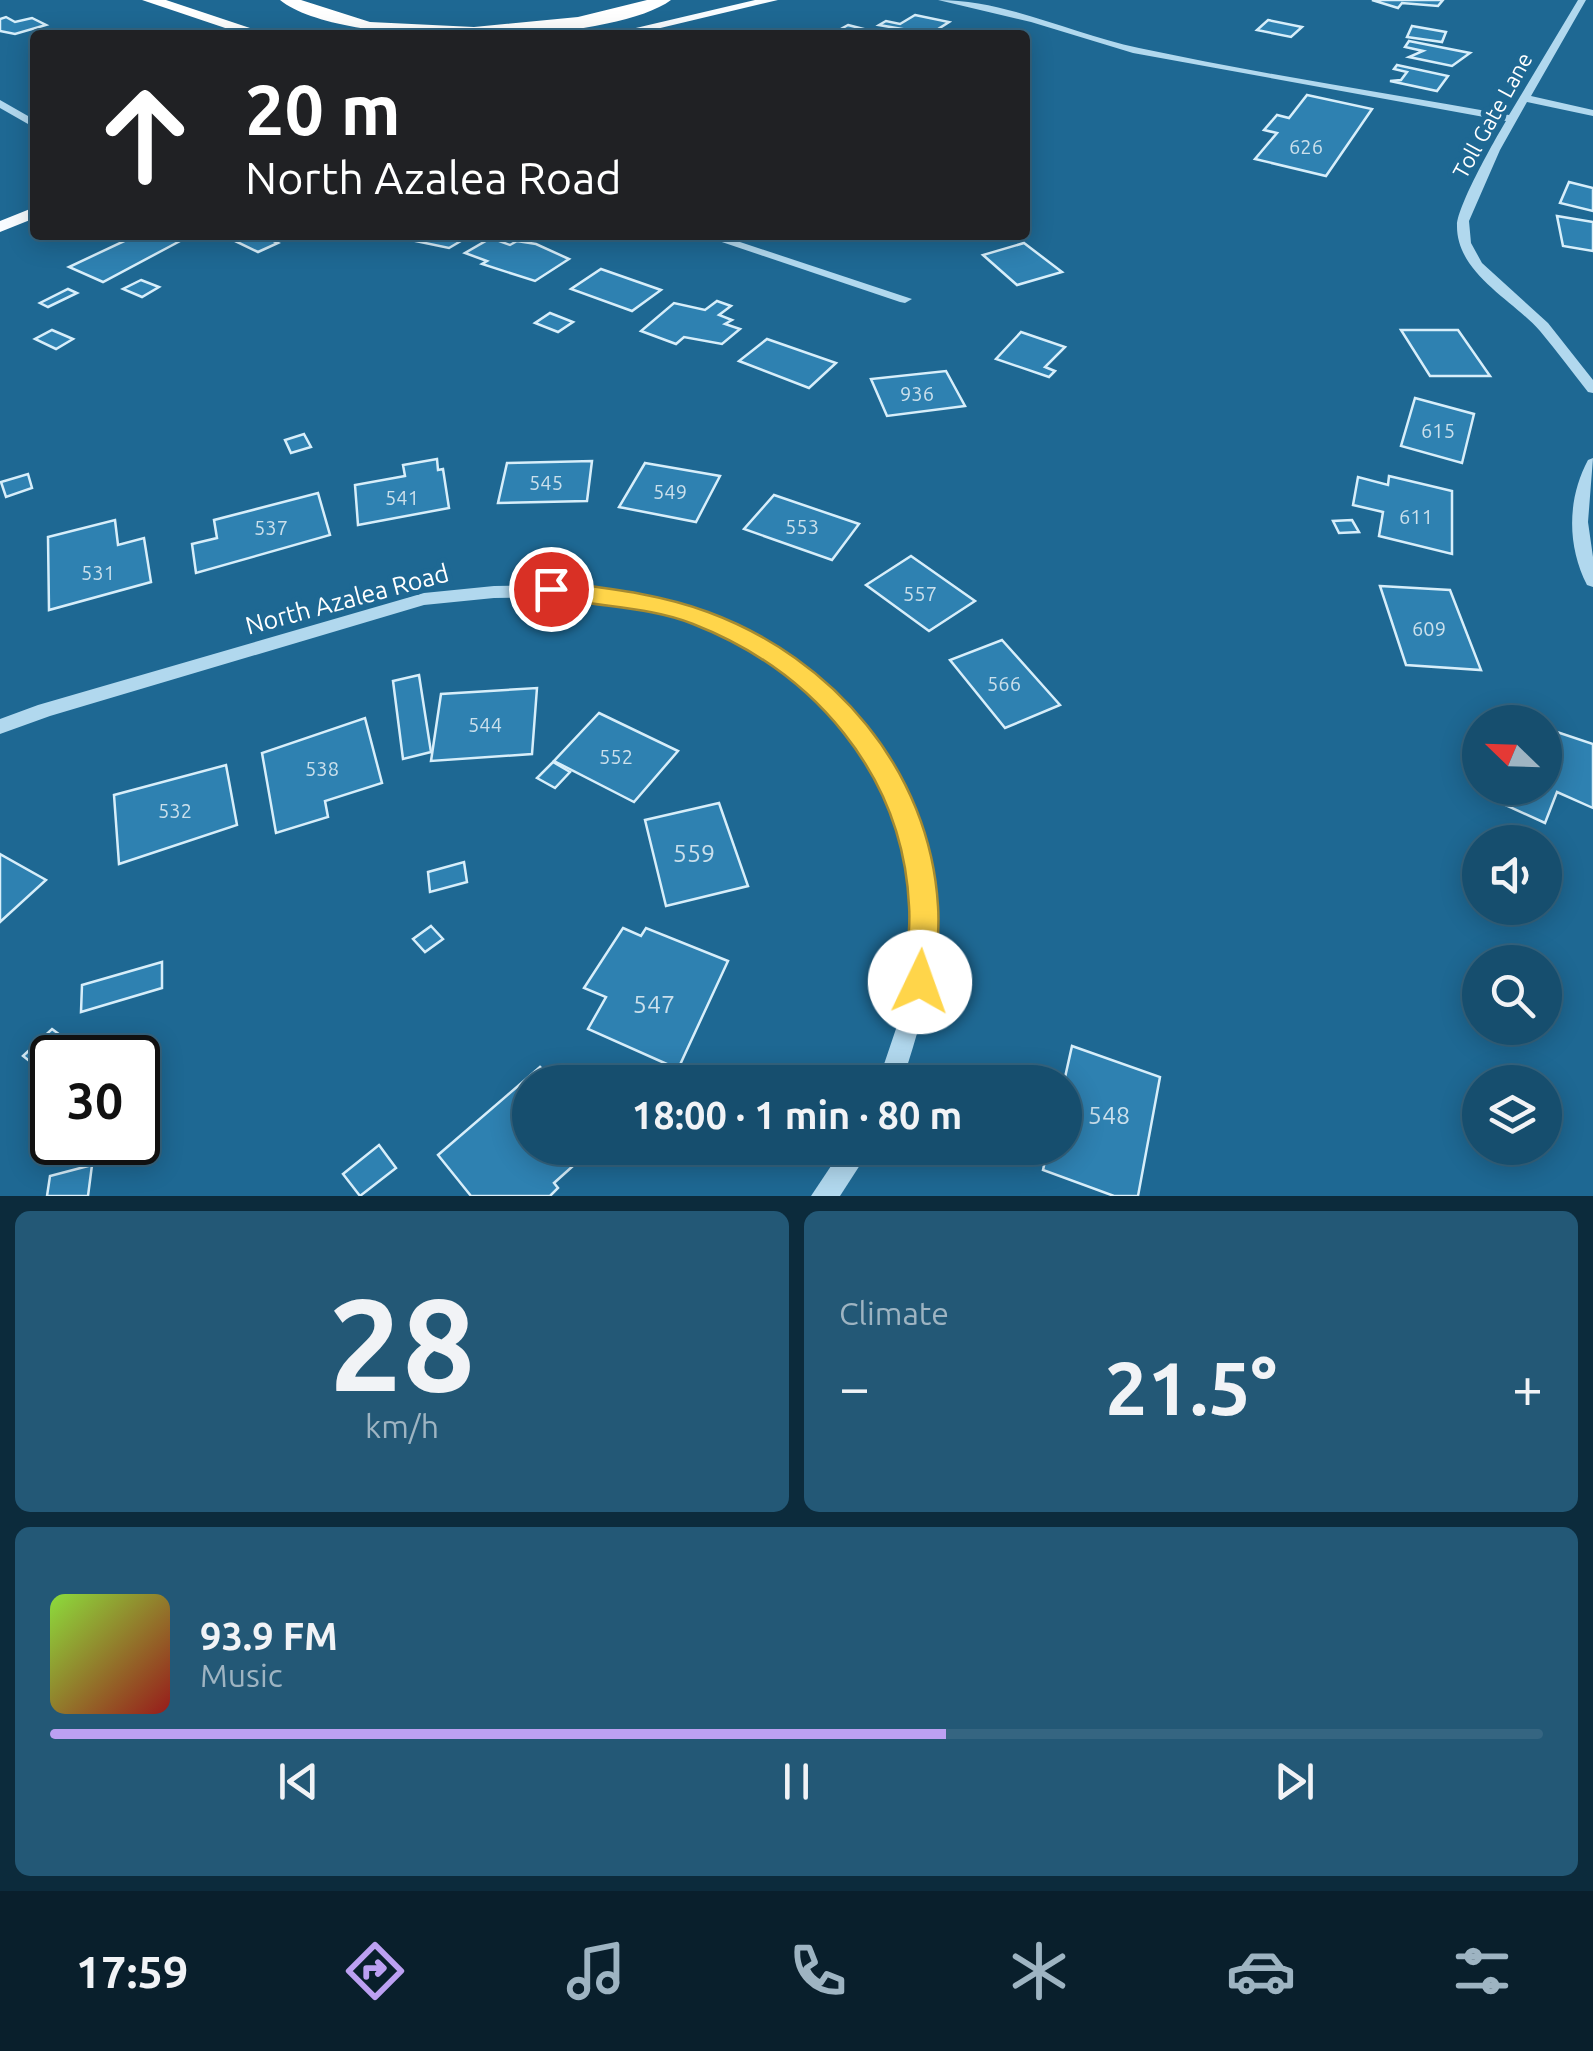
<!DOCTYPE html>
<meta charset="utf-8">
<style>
:root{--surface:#164e6e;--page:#235876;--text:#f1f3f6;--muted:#9eb4c2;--line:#356581;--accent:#bca0f2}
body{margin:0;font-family:Ubuntu,sans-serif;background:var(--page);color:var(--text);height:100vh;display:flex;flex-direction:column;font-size:38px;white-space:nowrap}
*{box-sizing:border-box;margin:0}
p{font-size:32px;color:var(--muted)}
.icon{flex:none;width:55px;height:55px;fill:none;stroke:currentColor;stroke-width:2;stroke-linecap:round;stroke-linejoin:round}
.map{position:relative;height:1196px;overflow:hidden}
.panel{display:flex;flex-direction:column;gap:15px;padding:15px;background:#0c2b3c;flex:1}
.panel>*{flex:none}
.hud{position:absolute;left:30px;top:30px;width:1000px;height:210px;border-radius:10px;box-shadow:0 5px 25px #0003,0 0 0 2px var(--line);background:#202124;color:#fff;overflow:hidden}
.needle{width:65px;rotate:293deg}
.fabs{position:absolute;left:1462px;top:705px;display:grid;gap:20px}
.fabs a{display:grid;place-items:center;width:100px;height:100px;border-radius:50%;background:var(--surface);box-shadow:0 5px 25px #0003,0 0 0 2px var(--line);font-size:50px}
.speed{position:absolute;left:30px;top:1035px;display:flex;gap:20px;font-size:50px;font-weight:700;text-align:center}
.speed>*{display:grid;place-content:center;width:130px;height:130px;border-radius:50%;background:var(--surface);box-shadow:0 5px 25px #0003,0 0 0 2px var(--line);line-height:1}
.speed .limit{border:5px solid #111;border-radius:15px;background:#fff;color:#111}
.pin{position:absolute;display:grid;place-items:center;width:85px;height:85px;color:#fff;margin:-42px;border:5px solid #fff;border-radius:50%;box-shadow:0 2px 10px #0007}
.me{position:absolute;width:110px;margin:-55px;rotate:3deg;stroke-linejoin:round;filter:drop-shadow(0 0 8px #0008)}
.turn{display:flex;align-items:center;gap:35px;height:210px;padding:0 50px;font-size:45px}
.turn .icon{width:130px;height:130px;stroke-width:2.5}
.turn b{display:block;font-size:70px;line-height:85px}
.big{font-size:75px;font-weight:600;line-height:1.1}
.panel .tile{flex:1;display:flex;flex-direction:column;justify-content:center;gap:15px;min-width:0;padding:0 35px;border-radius:15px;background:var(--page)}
.panel .dial{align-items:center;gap:0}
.dial b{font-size:130px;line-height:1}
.song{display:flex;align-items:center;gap:30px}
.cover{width:120px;height:120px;border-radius:15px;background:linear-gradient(135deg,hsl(90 70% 55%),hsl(0 70% 35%))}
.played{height:10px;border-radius:5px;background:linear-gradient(90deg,var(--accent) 60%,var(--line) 60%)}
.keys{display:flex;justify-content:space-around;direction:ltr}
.heat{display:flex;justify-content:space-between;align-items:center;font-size:55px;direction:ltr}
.panel .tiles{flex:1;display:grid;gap:15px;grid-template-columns:1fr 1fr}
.tile:last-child{grid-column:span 2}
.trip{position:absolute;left:512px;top:1065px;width:570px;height:100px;border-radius:50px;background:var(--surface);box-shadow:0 5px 25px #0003,0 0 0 2px var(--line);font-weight:600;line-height:100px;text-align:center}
.tab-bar{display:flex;height:160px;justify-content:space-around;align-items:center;background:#091f2c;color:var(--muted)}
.tab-bar .icon{width:70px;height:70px}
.tab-bar .active{color:var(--accent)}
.tab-bar b{font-size:45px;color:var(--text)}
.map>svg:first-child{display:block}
</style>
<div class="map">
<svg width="1593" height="1196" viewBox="0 0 1593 1196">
<rect width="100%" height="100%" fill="#1e6893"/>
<g fill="#2e81b1" stroke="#d7eefa" stroke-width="2.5">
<path d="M1372 0H1443L1438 6 1402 3 1398 8Z"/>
<path d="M915 15 949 22 935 31 941 32 937 35 879 25 886 21 900 24Z"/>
<path d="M6 17 15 22 32 18 46 25 15 34 0 31V19Z"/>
<path d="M1268 20 1302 27 1291 37 1257 30Z"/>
<path d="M848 25 887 35H830Z"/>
<path d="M1412 26 1446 32 1442 42 1407 37Z"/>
<path d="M1409 41 1470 53 1452 66 1409 57 1423 51 1405 47Z"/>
<path d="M1397 65 1448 76 1437 91 1390 81 1401 80 1407 72 1394 69Z"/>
<path d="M1307 95 1372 109 1326 176 1255 159 1277 133 1264 130 1277 115 1289 118Z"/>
<path d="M1569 182 1593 188V211L1560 203Z"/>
<path d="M1557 216 1593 222V251L1563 246Z"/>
<path d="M137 235H170L182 240 103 282 69 267Z"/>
<path d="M248 235H261L278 243 258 252 235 241Z"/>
<path d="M407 235H471L449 248 401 238Z"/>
<path d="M491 238 510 245 517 241 536 244 569 259 535 281 482 264 487 261 465 253Z"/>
<path d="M1024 243 1062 272 1017 285 983 255Z"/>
<path d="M601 269 661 290 632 311 571 289Z"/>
<path d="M141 280 159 287 142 297 123 289Z"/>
<path d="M68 289 77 293 48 307 40 303Z"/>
<path d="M717 301 731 306 719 315 732 320 725 324 740 329 722 344 684 337 676 344 641 331 674 303 705 310Z"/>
<path d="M550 313 573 322 558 332 535 323Z"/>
<path d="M52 330 73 339 56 349 35 339Z"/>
<path d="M1401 330H1458L1490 376H1430Z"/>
<path d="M1021 332 1065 347 1045 367 1055 371 1049 377 996 359Z"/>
<path d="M767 339 836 363 809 388 739 361Z"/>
<path d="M946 371 965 406 887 416 871 379Z"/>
<path d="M1415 398 1474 414 1462 463 1401 446Z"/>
<path d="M304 434 311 447 291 453 285 440Z"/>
<path d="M437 459 438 470 443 469 449 508 358 525 355 485 405 476 403 465Z"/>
<path d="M592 461 587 501 498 503 507 463Z"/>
<path d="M645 463 720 476 696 522 619 507Z"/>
<path d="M28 474 32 488 6 497 1 482Z"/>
<path d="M1389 476 1452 491V554L1379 536 1383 512 1353 505 1358 477 1388 485Z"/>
<path d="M318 493 330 535 196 573 192 544 217 538 214 520Z"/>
<path d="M774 495 859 524 832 560 744 529Z"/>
<path d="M115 520 118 545 144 538 151 582 49 610 48 537Z"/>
<path d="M1352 520 1359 532 1339 533 1333 521Z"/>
<path d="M911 556 975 601 929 631 866 585Z"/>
<path d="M1380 586 1450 590 1481 670 1406 665Z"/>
<path d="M1002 640 1060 705 1005 728 950 660Z"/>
<path d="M419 675 431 752 403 759 393 681Z"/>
<path d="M537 688 532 754 431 761 441 694Z"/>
<path d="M1499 708 1532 722H1493Z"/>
<path d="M599 713 678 751 634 802 554 761Z"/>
<path d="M365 718 382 783 325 801 328 817 276 833 262 753Z"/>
<path d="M1545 728 1593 744V808L1557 792 1545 823 1492 799 1497 788H1545Z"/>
<path d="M553 762 570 772 555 788 537 778Z"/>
<path d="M226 765 237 825 119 864 114 795Z"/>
<path d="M719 803 748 886 666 906 645 820Z"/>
<path d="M0 854 46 880 0 922Z"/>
<path d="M464 862 467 882 430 892 428 872Z"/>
<path d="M431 926 443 939 425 952 413 939Z"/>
<path d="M623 928 641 936 646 928 728 961 678 1069 588 1029 606 997 584 988Z"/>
<path d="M162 962V988L81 1012 82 985Z"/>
<path d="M52 1029 71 1043 41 1070 23 1056Z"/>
<path d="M1072 1046 1160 1077 1138 1196H1114L1043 1170 1048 1148H1065L1064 1082Z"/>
<path d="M540 1067 555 1082H530V1148H593L554 1183 558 1188 550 1196H471L438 1155Z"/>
<path d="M379 1145 396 1168 360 1196 343 1174Z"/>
<path d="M92 1165 88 1196H47L50 1176Z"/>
</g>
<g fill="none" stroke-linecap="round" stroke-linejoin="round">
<g fill="#b1d8ee" fill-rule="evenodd">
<path d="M938 0C1007 0 1072 34 1139 48 1261 74 1386 93 1509 115L1578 0H1586L1531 96 1593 110V116L1527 102 1500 150 1469 221 1471 243 1482 263 1548 323 1593 380V393L1588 392C1572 372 1557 351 1540 331 1513 300 1456 273 1457 225 1458 205 1494 141 1506 121L1133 53 1031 22Z"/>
<path d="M0 100 35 120V128L0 108Z"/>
<path d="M701 235H719L912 299 905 303 900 302Z"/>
<path d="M1593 458 1588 522 1593 557V587L1587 585C1567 546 1567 499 1588 460Z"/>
<path d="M564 585C612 589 660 596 705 613 840 666 941 792 934 942 931 991 917 1036 902 1082H878L902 1011 912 940 907 871 890 807 862 753 818 700 762 656 694 622 633 605 564 597 494 598 424 605 50 716 0 734V719L38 705 424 593 494 586Z"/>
<path d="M843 1148H871L840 1196H811Z"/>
</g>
<g fill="#f8fcff" fill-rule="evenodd">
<path d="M755 0H778L631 35H606Z"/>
<path d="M35 207V218L0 232V221Z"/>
</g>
<g fill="#fff" fill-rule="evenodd">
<path d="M142 0H166L271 35H246Z"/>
<path d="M280 0H301L370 22 474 27 578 17 647 0H671C609 46 341 50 280 0Z"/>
</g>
</g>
<path fill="#ffd54a" stroke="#a68a30" stroke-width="2.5" d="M551 581C604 588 657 593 708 612 833 658 930 770 938 906 940 931 936 958 935 982L930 992 920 996 909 992 905 982C906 957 911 931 909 906 903 774 813 671 693 624 645 605 592 608 543 594V583Z"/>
<g text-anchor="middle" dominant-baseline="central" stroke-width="10" stroke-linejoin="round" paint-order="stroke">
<g font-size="20" fill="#cbe0ec">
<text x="1306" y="146">626</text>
<text x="917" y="393">936</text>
<text x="1438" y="430">615</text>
<text x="546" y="482">545</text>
<text x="670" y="491">549</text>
<text x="402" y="497">541</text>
<text x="1416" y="516">611</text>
<text x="802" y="526">553</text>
<text x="271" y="527">537</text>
<text x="98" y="572">531</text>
<text x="920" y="593">557</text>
<text x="1429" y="628">609</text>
<text x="1004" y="683">566</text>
<text x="485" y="724">544</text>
<text x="616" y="756">552</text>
<text x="322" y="768">538</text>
<text x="175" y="810">532</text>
</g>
<g font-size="22" fill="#fff" stroke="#1e6893">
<text transform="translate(1492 115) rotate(-61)">Toll Gate Lane</text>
</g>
<g font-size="25" fill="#fff" stroke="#1e6893">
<text transform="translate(347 599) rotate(-15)">North Azalea Road</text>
</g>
<g font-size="25" fill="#cbe0ec">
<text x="694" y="853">559</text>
<text x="654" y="1004">547</text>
<text x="1109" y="1115">548</text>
</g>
</g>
</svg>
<div class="fabs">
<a><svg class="needle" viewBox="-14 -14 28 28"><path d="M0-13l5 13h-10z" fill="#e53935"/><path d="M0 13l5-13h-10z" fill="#9eb4c2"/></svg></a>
<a><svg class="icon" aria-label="sound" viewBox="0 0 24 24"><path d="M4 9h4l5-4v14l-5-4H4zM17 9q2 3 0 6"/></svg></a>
<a><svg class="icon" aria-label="search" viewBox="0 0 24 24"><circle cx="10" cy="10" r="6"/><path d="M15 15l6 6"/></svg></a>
<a><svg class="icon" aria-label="layers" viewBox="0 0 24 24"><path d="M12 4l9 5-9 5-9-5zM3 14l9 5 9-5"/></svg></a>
</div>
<div class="speed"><div class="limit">30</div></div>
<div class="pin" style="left:551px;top:589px;background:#d93025"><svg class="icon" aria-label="arrive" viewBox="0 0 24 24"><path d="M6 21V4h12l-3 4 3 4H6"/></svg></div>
<svg class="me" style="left:920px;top:982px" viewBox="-20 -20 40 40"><circle r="19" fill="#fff"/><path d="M0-13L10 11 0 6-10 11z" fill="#ffd54a"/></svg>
<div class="trip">18:00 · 1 min · 80 m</div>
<div class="hud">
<div class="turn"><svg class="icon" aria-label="ahead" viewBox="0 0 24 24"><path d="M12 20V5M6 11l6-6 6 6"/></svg><div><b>20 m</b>North Azalea Road</div></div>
</div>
</div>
<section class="panel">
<div class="tiles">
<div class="tile dial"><b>28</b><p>km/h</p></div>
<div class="tile"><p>Climate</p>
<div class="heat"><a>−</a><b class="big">21.5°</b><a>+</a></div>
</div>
<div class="tile">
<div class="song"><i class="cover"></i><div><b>93.9 FM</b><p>Music</p></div></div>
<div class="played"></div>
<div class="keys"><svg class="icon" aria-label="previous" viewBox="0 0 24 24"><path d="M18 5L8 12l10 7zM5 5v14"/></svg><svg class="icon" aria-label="pause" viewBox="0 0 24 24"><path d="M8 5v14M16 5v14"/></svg><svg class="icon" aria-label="next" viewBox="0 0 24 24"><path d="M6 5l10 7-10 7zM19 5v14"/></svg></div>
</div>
</div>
</section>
<nav class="tab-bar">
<b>17:59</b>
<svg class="icon active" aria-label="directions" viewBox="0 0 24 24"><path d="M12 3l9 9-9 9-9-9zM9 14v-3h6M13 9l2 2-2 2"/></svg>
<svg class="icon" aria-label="music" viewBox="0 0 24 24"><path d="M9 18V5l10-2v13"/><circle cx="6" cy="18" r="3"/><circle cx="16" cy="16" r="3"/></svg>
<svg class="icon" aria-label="phone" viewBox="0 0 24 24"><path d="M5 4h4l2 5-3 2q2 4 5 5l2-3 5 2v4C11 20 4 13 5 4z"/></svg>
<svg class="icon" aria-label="climate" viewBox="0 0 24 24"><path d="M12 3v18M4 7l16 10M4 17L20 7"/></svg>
<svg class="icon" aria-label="car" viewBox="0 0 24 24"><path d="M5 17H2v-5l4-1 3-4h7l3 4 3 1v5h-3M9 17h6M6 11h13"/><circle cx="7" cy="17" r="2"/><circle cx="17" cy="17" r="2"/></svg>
<svg class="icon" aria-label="filters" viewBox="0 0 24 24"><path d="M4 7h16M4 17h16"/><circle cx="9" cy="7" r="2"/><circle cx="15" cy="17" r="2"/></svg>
</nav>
